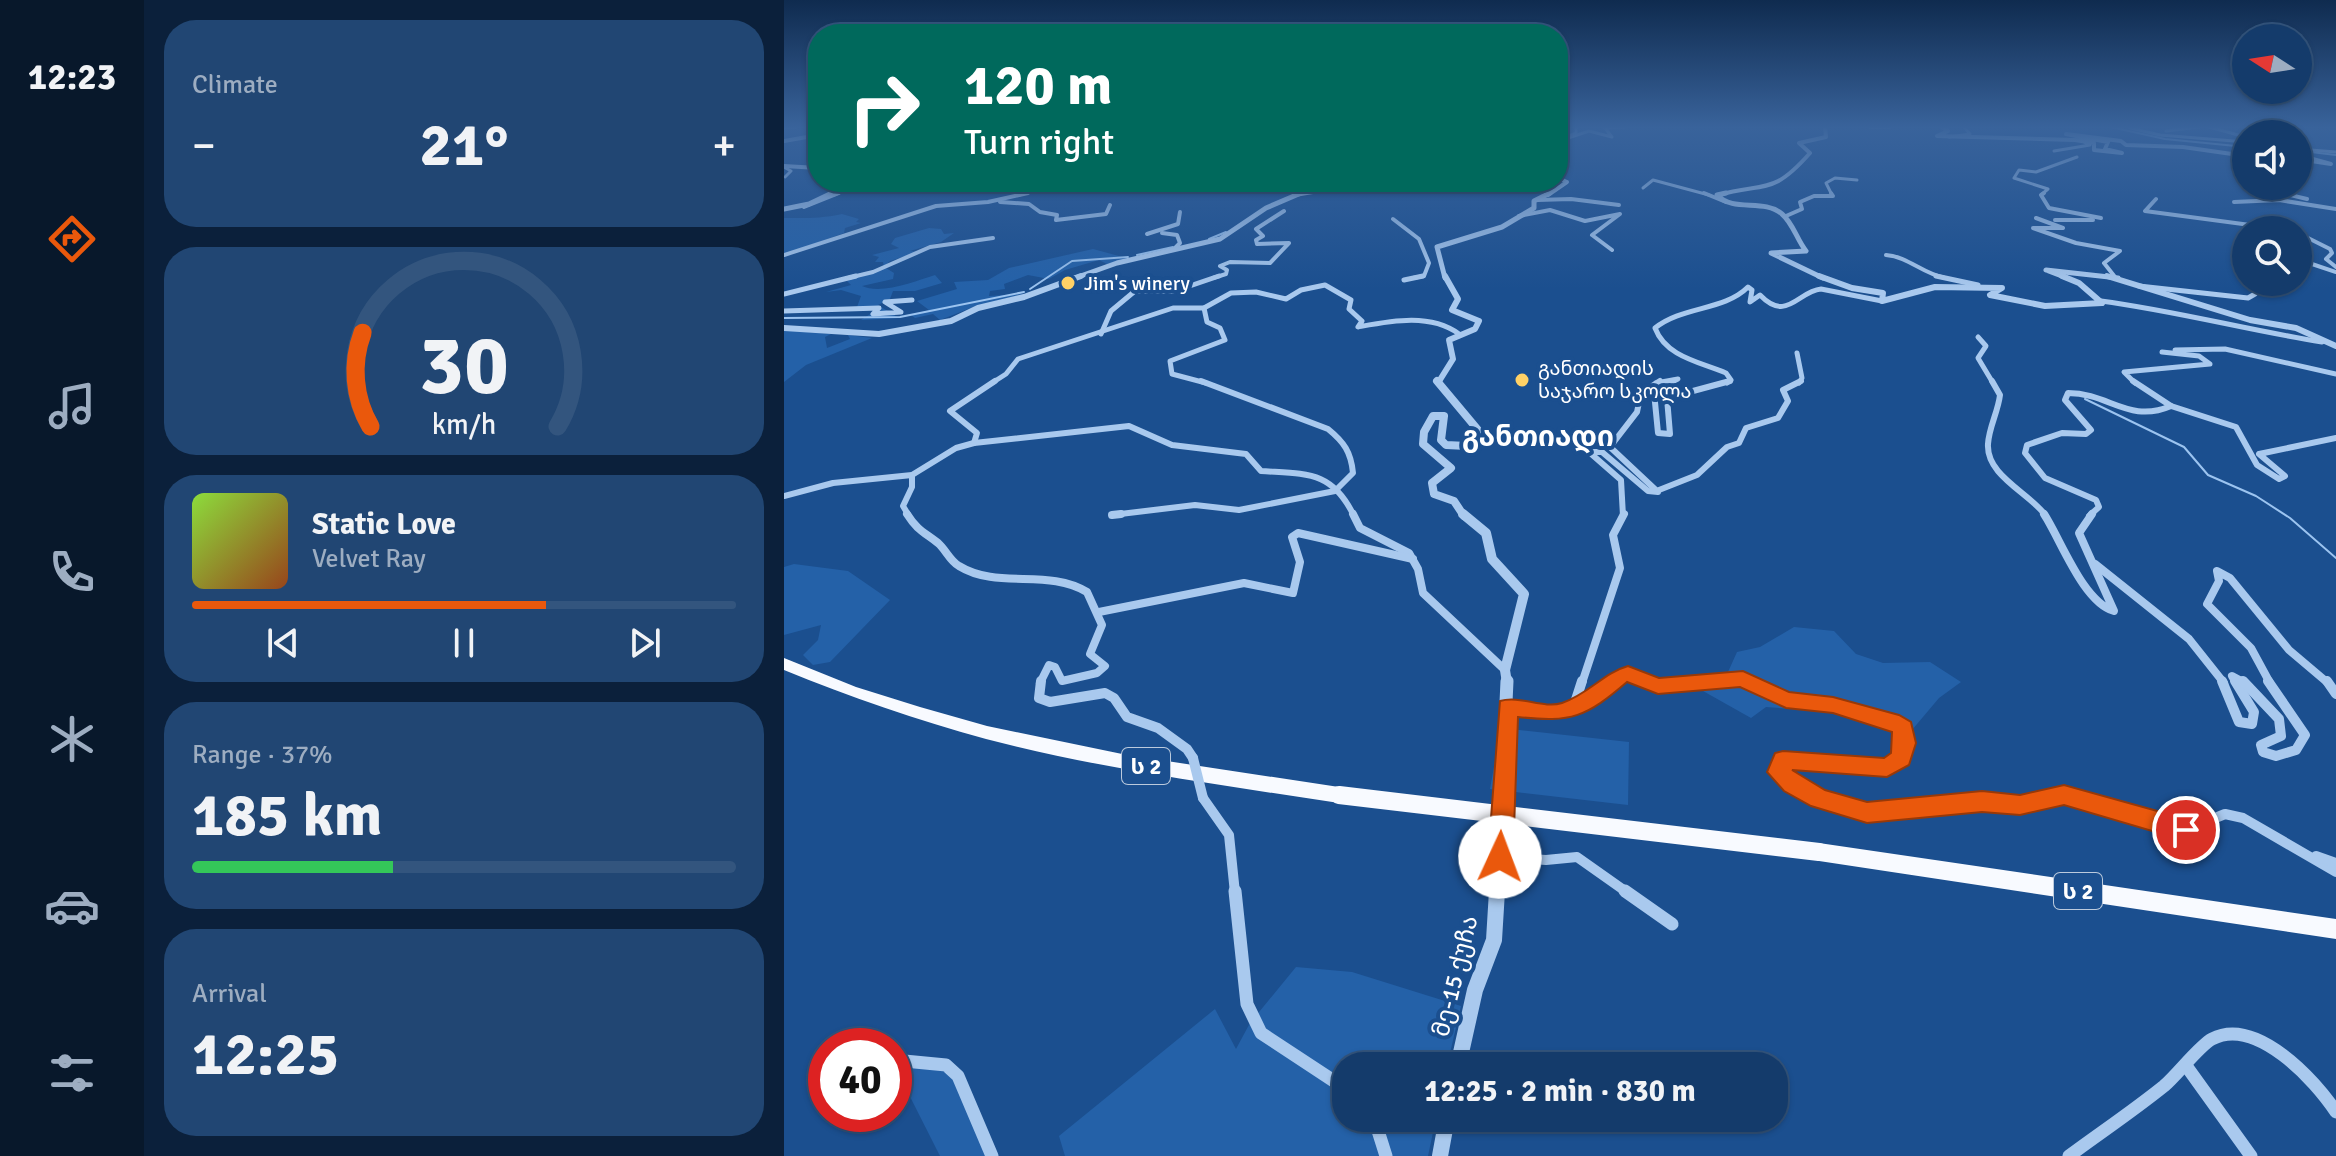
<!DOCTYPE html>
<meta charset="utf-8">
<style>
:root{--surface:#143b6b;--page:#214673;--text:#f1f3f6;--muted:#9dadc1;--line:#33557e;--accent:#ea580c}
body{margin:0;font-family:Signika,"Noto Sans Georgian",sans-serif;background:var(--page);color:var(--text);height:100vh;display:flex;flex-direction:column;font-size:30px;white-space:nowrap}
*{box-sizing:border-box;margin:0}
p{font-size:26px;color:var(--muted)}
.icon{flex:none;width:44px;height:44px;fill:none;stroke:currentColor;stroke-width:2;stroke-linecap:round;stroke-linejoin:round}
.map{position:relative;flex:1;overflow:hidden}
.drawer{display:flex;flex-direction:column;gap:20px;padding:20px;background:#0b203b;width:640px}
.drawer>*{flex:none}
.banner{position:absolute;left:24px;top:24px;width:760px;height:168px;border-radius:32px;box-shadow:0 2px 6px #0004,0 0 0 2px var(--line);background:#00695c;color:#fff;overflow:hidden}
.needle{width:52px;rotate:282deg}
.controls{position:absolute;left:1448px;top:24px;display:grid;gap:16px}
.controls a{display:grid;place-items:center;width:80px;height:80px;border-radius:50%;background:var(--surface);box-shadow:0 2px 6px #0004,0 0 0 2px var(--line);font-size:40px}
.speed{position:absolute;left:24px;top:1028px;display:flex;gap:16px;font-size:40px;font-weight:700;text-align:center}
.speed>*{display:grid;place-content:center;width:104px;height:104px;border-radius:50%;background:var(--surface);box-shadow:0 2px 6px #0004,0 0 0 2px var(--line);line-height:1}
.speed .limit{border:12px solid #d22;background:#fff;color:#111}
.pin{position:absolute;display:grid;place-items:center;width:68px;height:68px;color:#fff;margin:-34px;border:4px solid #fff;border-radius:50%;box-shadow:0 2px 8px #0007}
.me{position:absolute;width:88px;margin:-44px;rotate:2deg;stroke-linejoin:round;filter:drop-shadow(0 0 6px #0008)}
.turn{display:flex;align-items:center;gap:28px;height:168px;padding:0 24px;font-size:36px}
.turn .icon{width:104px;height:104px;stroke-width:2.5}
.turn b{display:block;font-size:56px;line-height:68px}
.big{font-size:60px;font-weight:700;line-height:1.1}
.drawer .card{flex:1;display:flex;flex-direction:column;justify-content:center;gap:12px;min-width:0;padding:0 28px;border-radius:32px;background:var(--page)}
.drawer .dial{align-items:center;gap:0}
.dial svg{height:208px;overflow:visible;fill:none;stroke:var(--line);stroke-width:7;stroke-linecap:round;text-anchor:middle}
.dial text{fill:var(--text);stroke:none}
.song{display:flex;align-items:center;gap:24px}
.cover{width:96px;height:96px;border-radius:12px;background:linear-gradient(135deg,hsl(90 70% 55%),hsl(20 70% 35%))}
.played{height:8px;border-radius:4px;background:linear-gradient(90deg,var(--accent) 65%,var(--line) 65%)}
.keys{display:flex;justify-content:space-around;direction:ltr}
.heat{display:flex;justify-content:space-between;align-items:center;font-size:44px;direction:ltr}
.charge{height:12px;border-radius:6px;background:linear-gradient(90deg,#34c759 37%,var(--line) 0)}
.trip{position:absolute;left:548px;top:1052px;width:456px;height:80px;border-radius:32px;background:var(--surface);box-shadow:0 2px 6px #0004,0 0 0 2px var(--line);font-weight:700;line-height:80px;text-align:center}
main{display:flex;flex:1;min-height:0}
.tab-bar{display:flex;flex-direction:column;width:144px;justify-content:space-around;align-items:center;background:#08182b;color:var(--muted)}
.tab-bar .icon{width:56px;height:56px}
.tab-bar .on{color:var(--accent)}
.tab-bar b{font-size:36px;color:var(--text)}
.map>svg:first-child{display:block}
</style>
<main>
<nav class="tab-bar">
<b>12:23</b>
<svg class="icon on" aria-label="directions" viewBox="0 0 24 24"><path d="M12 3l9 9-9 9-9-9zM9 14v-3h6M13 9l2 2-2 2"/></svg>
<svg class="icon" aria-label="music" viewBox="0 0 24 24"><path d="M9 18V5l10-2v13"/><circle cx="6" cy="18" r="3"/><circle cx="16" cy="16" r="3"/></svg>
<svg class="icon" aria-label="phone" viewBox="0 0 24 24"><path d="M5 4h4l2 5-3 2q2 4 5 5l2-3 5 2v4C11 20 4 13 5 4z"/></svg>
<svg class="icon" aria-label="climate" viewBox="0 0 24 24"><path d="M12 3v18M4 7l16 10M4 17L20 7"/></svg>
<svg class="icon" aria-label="car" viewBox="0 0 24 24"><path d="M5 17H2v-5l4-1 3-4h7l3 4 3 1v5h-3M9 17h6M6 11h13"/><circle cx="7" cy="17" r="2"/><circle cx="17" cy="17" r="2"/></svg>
<svg class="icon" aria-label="filters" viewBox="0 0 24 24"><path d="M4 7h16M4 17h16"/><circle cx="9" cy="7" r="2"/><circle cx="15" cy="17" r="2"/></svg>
</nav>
<section class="drawer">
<div class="card"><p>Climate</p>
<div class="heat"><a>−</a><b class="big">21°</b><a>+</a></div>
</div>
<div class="card dial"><svg viewBox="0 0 100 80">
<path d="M14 69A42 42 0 1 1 86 69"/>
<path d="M14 69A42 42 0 0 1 11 33" stroke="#ea580c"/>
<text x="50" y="56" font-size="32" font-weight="700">30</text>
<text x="50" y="72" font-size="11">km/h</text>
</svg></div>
<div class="card">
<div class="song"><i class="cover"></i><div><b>Static Love</b><p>Velvet Ray</p></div></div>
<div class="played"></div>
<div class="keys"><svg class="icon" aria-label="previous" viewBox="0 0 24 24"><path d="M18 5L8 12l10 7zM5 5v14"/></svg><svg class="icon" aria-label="pause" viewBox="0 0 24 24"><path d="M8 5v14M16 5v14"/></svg><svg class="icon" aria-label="next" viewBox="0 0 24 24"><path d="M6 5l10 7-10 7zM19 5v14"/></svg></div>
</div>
<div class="card"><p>Range · 37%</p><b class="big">185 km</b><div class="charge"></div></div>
<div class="card"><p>Arrival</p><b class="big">12:25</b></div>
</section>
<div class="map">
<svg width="1552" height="1156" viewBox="0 0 1552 1156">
<rect width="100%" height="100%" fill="#1b4f8f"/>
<g fill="#2461a8">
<path d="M58 214 75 219 72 222 77 223 61 228 60 233 0 255V218C18 218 35 219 58 214Z"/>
<path d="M145 228 157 229 160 234 170 233 157 242 126 251 135 252 106 261 100 267 99 262H91L95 257 88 255 115 248 107 244 111 238Z"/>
<path d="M309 249 346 259 323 264 315 260 281 270 265 279 244 275 220 284 221 289 206 291 205 296 240 294 192 306 156 320 149 314 131 318 127 315 145 310 133 301 173 289 170 282 204 280 225 268Z"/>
<path d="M102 268 110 273 109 279 78 286C97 295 132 281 151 275L158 283 131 291H109L106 299 94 305 115 318 77 320 94 309 73 307 77 296 57 290 42 292 67 285 63 281Z"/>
<path d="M0 330 47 334 41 337 43 348 66 339 64 335 88 338 22 365 0 382Z"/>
<path d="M10 564 64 571 106 600 46 662 29 665 19 655 34 640 37 625 0 635V567Z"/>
<path d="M1010 627 1050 631 1072 654 1099 663 1146 662 1177 682 1155 698 1128 730H1114L1058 713 982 707 967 718 919 691 944 672 953 652 976 647Z"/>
<path d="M717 728 845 742 844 805 706 789Z"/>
<path d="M512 967 568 972 677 1006 663 1066H562V1118H652L644 1156H281L275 1136 431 1009 452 1049 466 1023Z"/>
<path d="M110 1065H162L208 1156H156Z"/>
</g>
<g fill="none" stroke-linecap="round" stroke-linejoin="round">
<g stroke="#9cc4f0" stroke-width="2">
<path d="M1327 127 1381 139 1462 147"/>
<path d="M1527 152 1552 155"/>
<path d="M425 239 442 232"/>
<path d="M353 255 389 247"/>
<path d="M246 289 288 261 344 257"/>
<path d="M0 318 116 317 240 292"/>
<path d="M1301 399 1400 447 1424 475 1472 496 1506 518 1552 558"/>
</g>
<g stroke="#a9c9ee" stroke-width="3">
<path d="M1425 127 1458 136 1471 134"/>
<path d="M0 128 12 127"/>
<path d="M1346 128 1376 135 1462 142"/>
<path d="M774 130 780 128"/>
<path d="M1382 131 1415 127"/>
<path d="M785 136 792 133V127"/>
<path d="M1165 137 1186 134 1180 127"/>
<path d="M775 141 805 131 828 137 821 128 840 127"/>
<path d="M1514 149 1552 152"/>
<path d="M1270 151 1306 145 1300 142"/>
<path d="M0 167 7 171 1 177"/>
<path d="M89 182H102"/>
<path d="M229 182 230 187 246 192 235 195"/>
<path d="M442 182 485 187 511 182"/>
<path d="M1473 186 1506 195"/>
<path d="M559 188 569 182"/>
<path d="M859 188 869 180 925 195"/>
<path d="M50 195 81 182"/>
<path d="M1048 195 1042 183 1051 178 1073 180"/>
<path d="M1257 195 1264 189 1230 178 1235 170 1252 172 1293 157"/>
</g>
<g stroke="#a9c9ee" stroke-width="4">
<path d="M920 193 942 202"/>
<path d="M1260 193 1257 195 1265 208 1317 218"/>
<path d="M1498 193 1523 199"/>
<path d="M1372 199 1361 211 1504 230"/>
<path d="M753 200 787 199 835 205"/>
<path d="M216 202 245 204 256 212 273 215 272 220 322 214 326 205"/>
<path d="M1450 202 1495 200 1552 209"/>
<path d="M20 207 55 193"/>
<path d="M735 216 766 210 801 221 836 214 808 235 828 250"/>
<path d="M1002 216 1018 209 1016 202 1030 196H1049L1047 193"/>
<path d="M1252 218 1279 228H1249L1292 243 1336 251 1320 263 1331 277"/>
<path d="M609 219 635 239 645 263 640 276 629 278"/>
<path d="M1271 220H1309"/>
<path d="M378 233 393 235 396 243 391 248"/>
<path d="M1514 233 1546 249 1548 253 1542 259 1552 267"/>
<path d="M363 234 394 224 396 212"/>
<path d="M1514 251 1522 262 1552 272"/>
<path d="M0 255 152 206 204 202 244 193"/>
<path d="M1102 255C1125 257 1137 273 1161 278"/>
<path d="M64 278 89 272 146 247 209 238"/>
<path d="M429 278 442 274 443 270 436 266 446 262 486 263 505 243 473 244 472 240 479 236 472 229 500 211"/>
</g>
<g stroke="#a9c9ee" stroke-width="5">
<path d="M1152 276 1194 285"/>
<path d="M620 280 639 276"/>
<path d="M1355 286 1464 298 1471 294"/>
<path d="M0 294 72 276"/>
<path d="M1317 301C1392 311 1463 330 1538 342"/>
<path d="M420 308 423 322 436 328 441 340 386 361 388 374 422 383"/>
<path d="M0 311 95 308 89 314 117 312 101 302 128 300"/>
<path d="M317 334 327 311 351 291H391L435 276"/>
<path d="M1194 337 1202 346 1194 358 1209 383"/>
<path d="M1391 350 1441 349 1552 374"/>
<path d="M1013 353 1018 378 1015 383"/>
<path d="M208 383 222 374 234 359 389 308H420L447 293 472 292 502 299 517 290 541 285 567 300 565 309 578 321 574 327C607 321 646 313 675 334"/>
<path d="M872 383 894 379 886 383"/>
<path d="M943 383 947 380 942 373C916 362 882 357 871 328 898 306 940 311 964 287L968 290 966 302 976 295C1003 323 1014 291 1037 289L1098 301"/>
<path d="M1351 383 1340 372 1426 364 1415 356 1378 352"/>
</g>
<g stroke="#a9c9ee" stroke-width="6">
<path d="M889 381 870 392 874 433 886 434 883 398 946 381"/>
<path d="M1208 381 1216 395C1214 412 1205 427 1204 444 1202 476 1246 493 1262 516"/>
<path d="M1349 381 1387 406 1452 427 1473 465 1495 479 1501 476 1475 454 1552 438"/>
<path d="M190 443 193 433 166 411 211 381"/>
<path d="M875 490 913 475 943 447 955 443 962 428 994 418 1004 401 999 390 1017 381"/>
<path d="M0 496 49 483 128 475 172 448 190 443 345 426 388 445 462 454 477 471C522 474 548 470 570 516"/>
<path d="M328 515 411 505 455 510 551 491 569 473C567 452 560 442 544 429L417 381"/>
<path d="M125 516 119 506 128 487V475"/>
<path d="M839 516 837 480 805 452H818L864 491 874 492 826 447 853 412 857 393 876 381"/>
<path d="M1305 516 1315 507 1312 500 1261 478 1241 453 1243 445 1278 433 1302 434 1307 430 1281 400 1284 393C1325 393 1345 424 1387 406"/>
</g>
<g stroke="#a9c9ee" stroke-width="8">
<path d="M123 514C133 530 140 532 154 543 162 550 166 561 175 566 214 590 264 568 303 592L318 625 306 654 321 666 313 673 278 681 271 667 265 665 256 683"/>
<path d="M569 514 576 528 625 553 634 569 639 593 721 670"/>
<path d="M1260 514C1277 540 1299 602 1330 611L1295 533 1308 514"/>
<path d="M328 515 337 514"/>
<path d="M1311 564 1405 639 1440 683"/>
<path d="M315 612 460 583 509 593 516 562 508 537 514 533 629 559"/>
<path d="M798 683 836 568 829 535 840 514"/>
<path d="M828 683 844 674 866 683"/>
<path d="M914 683 959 679 967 683"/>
<path d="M1452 683 1448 676 1461 683"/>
<path d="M1486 683 1467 648 1423 604 1435 581 1433 571 1446 578 1505 650 1544 683"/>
</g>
<g stroke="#a9c9ee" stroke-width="10">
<path d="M257 681 255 698 266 702 321 693 330 698 343 717 374 728 403 749 409 758"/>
<path d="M861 681 874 686 938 681"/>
<path d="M963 681 1002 700 1049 705 1107 721 1119 728 1117 759 1103 767 999 760 995 772 1008 784 1035 798 1083 813 1198 801 1236 805 1280 795 1402 830 1441 814 1459 818 1552 872"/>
<path d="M1438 681 1455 722 1468 724 1470 712 1451 681"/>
<path d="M1459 681 1495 719 1497 736 1477 745 1479 752 1492 756 1512 750 1521 735 1484 681"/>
<path d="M1543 681 1552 694"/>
<path d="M723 707 776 713 789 709 798 681"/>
<path d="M789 709 815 696 830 681"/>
<path d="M419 798 445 835 451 893"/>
<path d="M1532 856 1552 863"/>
<path d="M716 857 762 860 793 857 844 893"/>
</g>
<g stroke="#a9c9ee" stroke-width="13">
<path d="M451 891 463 1004 477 1033 562 1089"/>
<path d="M841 891 888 924"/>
<path d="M110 1060 162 1065 174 1076 208 1156"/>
<path d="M1403 1067 1467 1156"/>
<path d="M590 1118 602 1156"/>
<path d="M1285 1156C1316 1133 1349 1111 1380 1086 1393 1075 1416 1045 1428 1039 1472 1016 1531 1080 1552 1112"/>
</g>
<g stroke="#a9c9ee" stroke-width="4">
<path d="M1087 127H1106"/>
<path d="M1158 127 1164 131 1153 136 1291 140 1310 143V150L1338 153 1321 149 1324 142 1282 134 1337 141 1342 145 1399 147 1462 156"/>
<path d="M0 141 34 135"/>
<path d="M774 147 781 153 774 157"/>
<path d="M1514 155 1547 164 1514 159"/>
<path d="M0 166 34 168"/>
<path d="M45 195 59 184 56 182"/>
<path d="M511 195 588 182"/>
<path d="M764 195 783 182 774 178"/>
<path d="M934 195C982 182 988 196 1026 153L1015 143 1042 137 1041 127"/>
</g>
<g stroke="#a9c9ee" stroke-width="5">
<path d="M942 193 933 195C950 213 979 198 998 214 1009 223 1013 240 1022 251L987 253 1039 278"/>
<path d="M0 209 25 204 48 193"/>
<path d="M291 278 333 263 436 239 482 208 517 193"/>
<path d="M661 278 653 247 718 227 750 208V201L766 193"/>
<path d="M1283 278 1262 270 1334 278"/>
</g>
<g stroke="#a9c9ee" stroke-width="6">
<path d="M1035 276 1068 288 1099 293 1098 301 1151 287 1218 288 1206 295 1261 306 1318 303 1295 283 1278 276"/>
<path d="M1323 276 1466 320 1512 328 1552 346"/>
<path d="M0 328 95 334 167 321 194 308 240 297 297 276"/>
<path d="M654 383 669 359 665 340 691 329 695 321 668 310 674 299 661 276"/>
</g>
<path stroke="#a9c9ee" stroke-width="8" d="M653 381 694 430 683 446 662 445 657 440 660 416H649L640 432 639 444 667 468 648 483 650 494 670 501 680 516"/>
<path stroke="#a9c9ee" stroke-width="10" d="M679 514 702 533 708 559 740 594 721 670 723 683"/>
<path stroke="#a9c9ee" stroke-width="13" d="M713 893 723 681"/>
<g stroke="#a9c9ee" stroke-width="16">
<path d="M674 1066 691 990 710 940 713 891"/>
<path d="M656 1156 663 1118"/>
</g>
<g fill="#f8faff" fill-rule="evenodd">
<path d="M0 658 72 687 136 707 203 726 343 755 555 787 561 790 564 795 561 800 555 803C437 785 317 769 202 739 133 720 66 697 0 670Z"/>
<path d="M1035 843 1552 919V939L1035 861 1028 858 1025 852 1028 846Z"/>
</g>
<path stroke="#a9c9ee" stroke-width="10" d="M409 758 419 798"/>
<path stroke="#f8faff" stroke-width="18" d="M555 795 1035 852"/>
</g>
<linearGradient id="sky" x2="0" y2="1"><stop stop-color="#0f2b4f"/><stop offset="0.44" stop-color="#39639b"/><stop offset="1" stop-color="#39639b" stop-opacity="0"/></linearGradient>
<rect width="1552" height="289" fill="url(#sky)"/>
<path fill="#ea580c" stroke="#983908" stroke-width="2" d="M844 666 875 678 959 671 1005 692 1049 697 1115 715 1127 722 1132 743 1125 765 1103 777 1008 770 1041 790 1083 802 1198 791 1236 795 1280 785 1402 819 1411 822 1415 830 1411 838 1402 841 1280 805 1236 815 1198 812 1083 823 1027 806 1000 791 983 772 991 753 999 751 1100 758 1107 753 1108 732 1049 713 1002 708 956 687 874 694 843 682C802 717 788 723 734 717L729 857 725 865 716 868 707 865 704 857 716 701C736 695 759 709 778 703 805 694 819 673 844 666Z"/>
<g fill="#ffd166" stroke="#1b4f8f" stroke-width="3">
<circle cx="284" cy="283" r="8"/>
<circle cx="738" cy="380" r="8"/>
</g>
<g text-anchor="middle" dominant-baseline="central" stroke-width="8" stroke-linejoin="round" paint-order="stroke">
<g font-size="20" fill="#fff" stroke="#1b4f8f" text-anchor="start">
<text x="300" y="283">Jim's winery</text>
<text x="754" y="368">განთიადის<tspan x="754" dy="23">საჯარო სკოლა</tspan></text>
</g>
<g fill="#1b4f8f" stroke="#bbcadd" stroke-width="2">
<rect x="338" y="748" width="48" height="36" rx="6"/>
<rect x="1270" y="873" width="48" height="36" rx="6"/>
</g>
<g font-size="22" font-weight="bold" fill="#fff">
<text x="362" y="766">ს 2</text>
<text x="1294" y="891">ს 2</text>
</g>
<g font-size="24" fill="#fff" stroke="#1b4f8f">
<text transform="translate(671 976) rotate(-76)">მე-15 ქუჩა</text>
</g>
<g font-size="28" font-weight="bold" fill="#fff" stroke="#1b4f8f">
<text x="754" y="437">განთიადი</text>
</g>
</g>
</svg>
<div class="controls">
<a><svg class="needle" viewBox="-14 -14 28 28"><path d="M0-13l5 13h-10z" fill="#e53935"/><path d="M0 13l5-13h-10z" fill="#9dadc1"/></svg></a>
<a><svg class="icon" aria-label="sound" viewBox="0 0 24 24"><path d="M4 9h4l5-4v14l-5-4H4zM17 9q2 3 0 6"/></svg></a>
<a><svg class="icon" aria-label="search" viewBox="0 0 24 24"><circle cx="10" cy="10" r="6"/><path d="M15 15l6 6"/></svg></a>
</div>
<div class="speed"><div class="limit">40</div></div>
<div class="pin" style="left:1402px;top:830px;background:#d93025"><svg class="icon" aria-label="arrive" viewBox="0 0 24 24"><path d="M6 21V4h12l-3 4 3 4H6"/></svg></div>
<svg class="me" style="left:716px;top:857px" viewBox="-20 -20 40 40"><circle r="19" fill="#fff"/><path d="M0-13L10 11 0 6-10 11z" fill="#ea580c"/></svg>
<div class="trip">12:25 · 2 min · 830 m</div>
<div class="banner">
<div class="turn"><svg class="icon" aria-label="right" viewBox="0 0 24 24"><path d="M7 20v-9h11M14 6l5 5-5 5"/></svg><div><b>120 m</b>Turn right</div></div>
</div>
</div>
</main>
